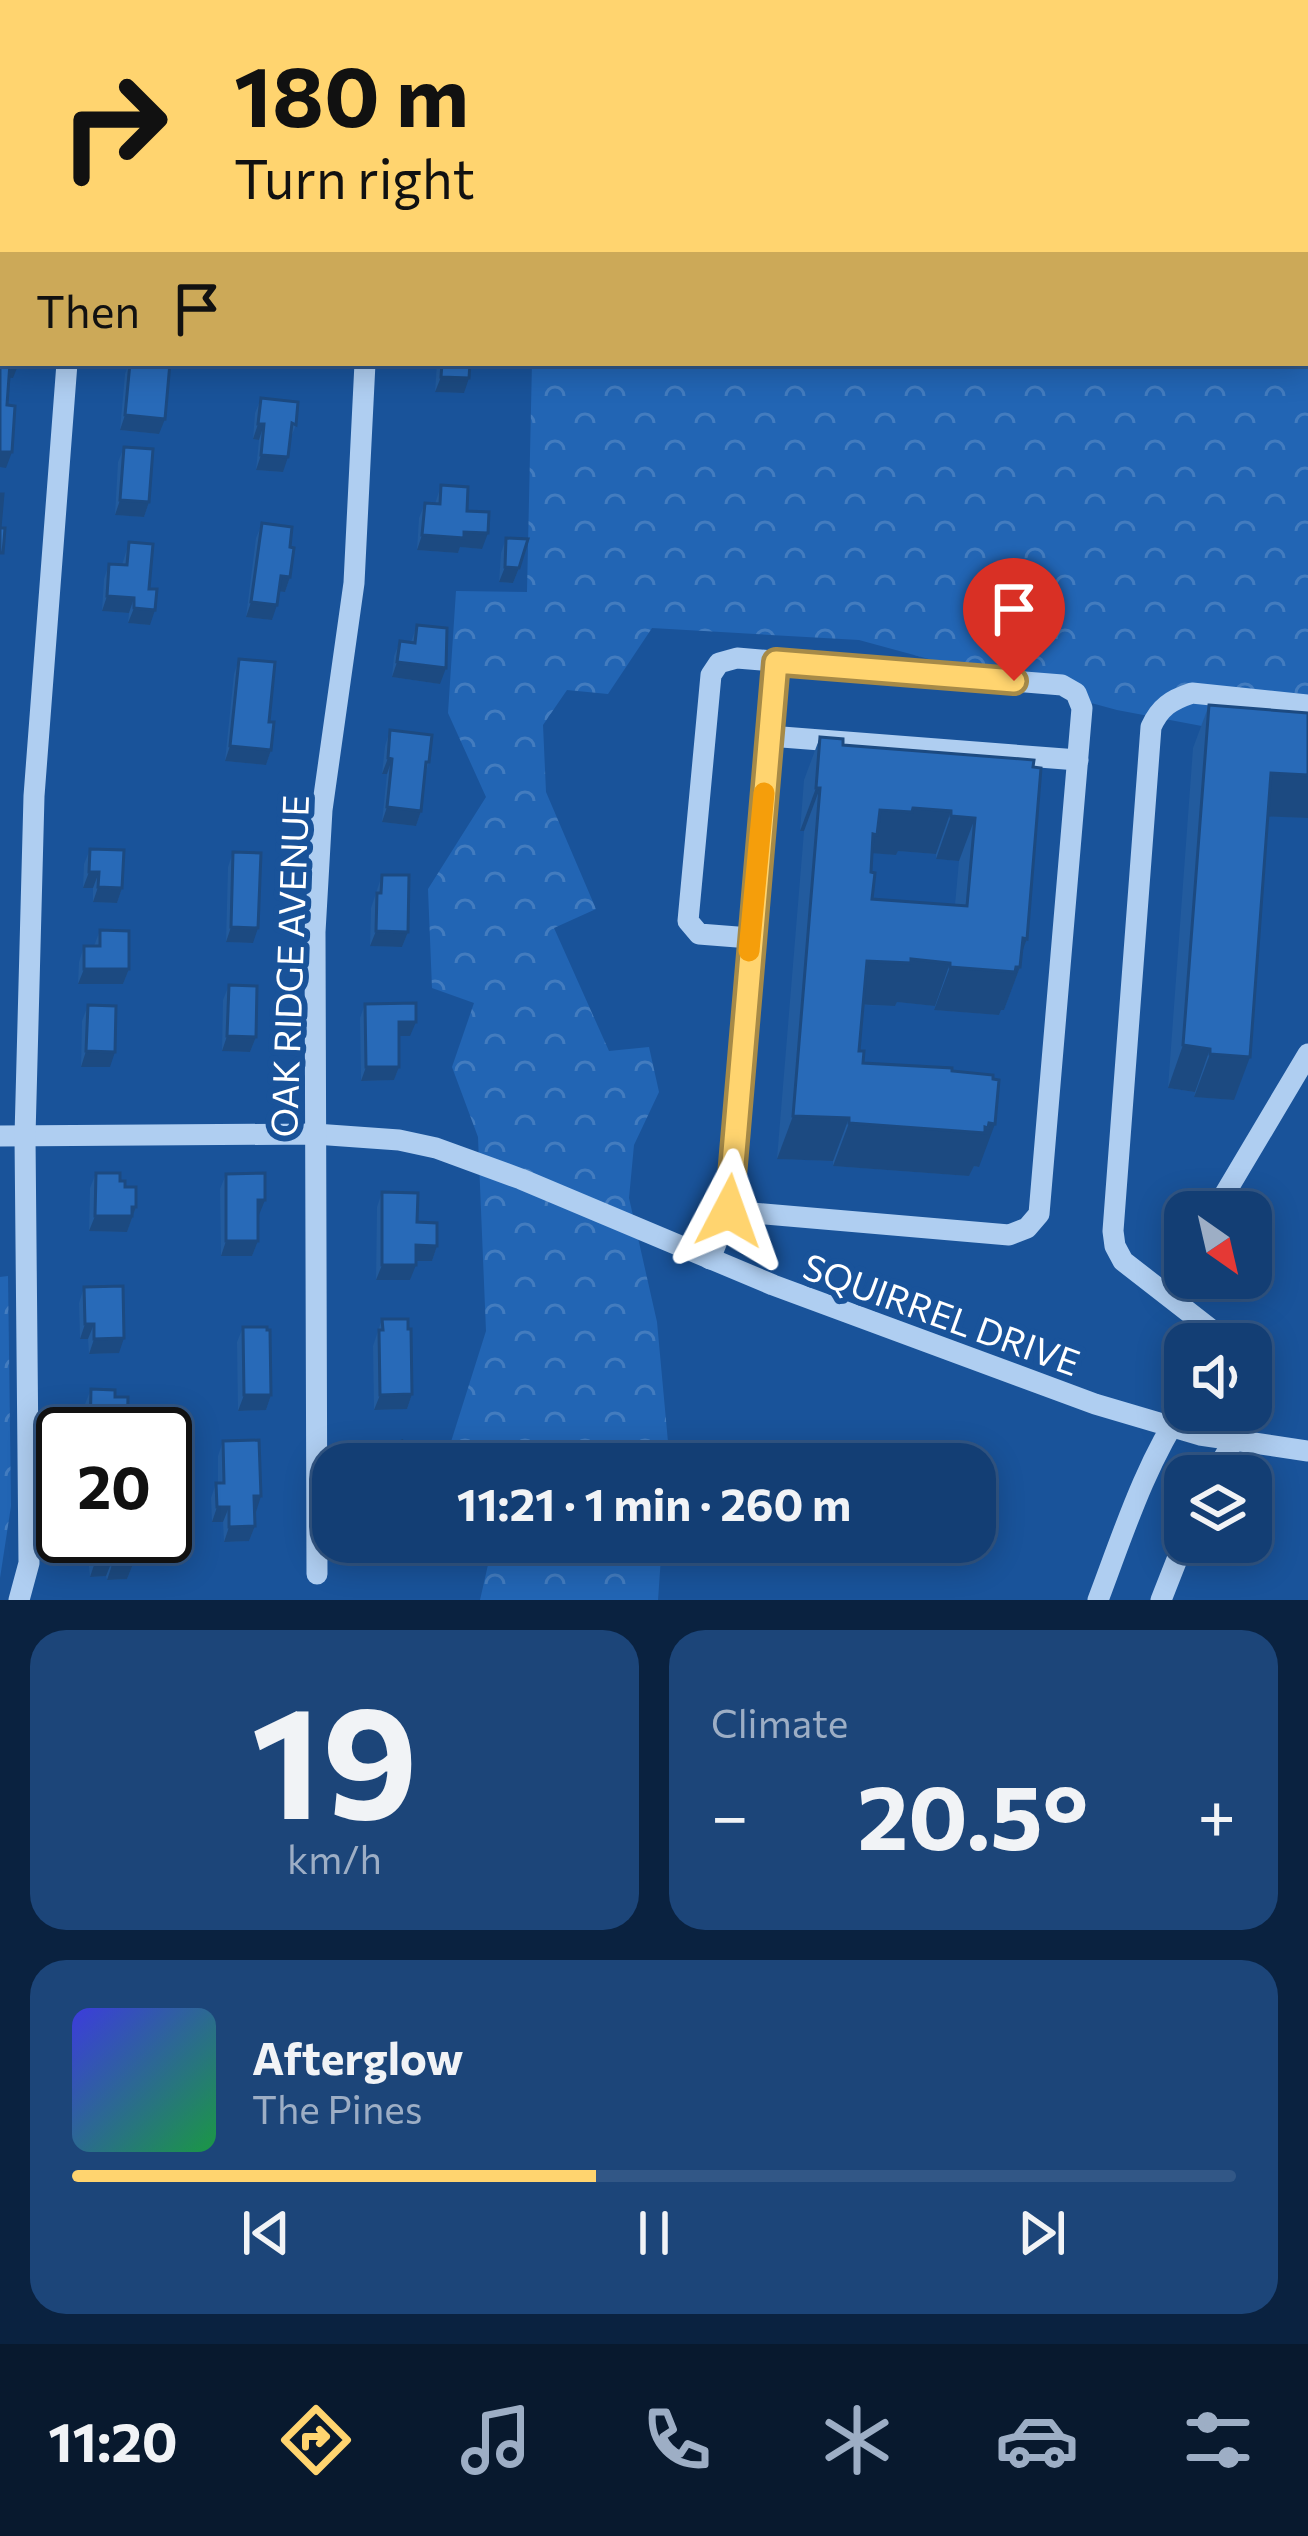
<!DOCTYPE html>
<meta charset="utf-8">
<style>
:root{--surface:#133e74;--page:#1c4579;--text:#f1f3f6;--muted:#9daec5;--line:#325786;--accent:#ffd46f}
body{margin:0;font-family:Commissioner,sans-serif;background:var(--page);color:var(--text);height:100vh;display:flex;flex-direction:column;font-size:45px;white-space:nowrap}
*{box-sizing:border-box;margin:0}
p{font-size:39px;color:var(--muted)}
.icon{flex:none;width:66px;height:66px;fill:none;stroke:currentColor;stroke-width:2;stroke-linecap:round;stroke-linejoin:round}
.map{position:relative;height:1600px;overflow:hidden}
.drawer{display:flex;flex-direction:column;gap:30px;padding:30px;background:#0a2240;flex:1}
.drawer>*{flex:none}
.top-card{position:absolute;left:0px;top:0px;width:1308px;height:366px;box-shadow:0 6px 30px #0003,0 0 0 3px var(--line);background:#ffd46f;color:#111;overflow:hidden}
.needle{width:78px;rotate:146deg}
.controls{position:absolute;left:1164px;top:1191px;display:grid;gap:24px}
.controls a{display:grid;place-items:center;width:108px;height:108px;border-radius:24px;background:var(--surface);box-shadow:0 6px 30px #0003,0 0 0 3px var(--line);font-size:60px}
.speed{position:absolute;left:36px;top:1407px;display:flex;gap:24px;font-size:60px;font-weight:700;text-align:center}
.speed>*{display:grid;place-content:center;width:156px;height:156px;border-radius:50%;background:var(--surface);box-shadow:0 6px 30px #0003,0 0 0 3px var(--line);line-height:1}
.speed .limit{border:6px solid #111;border-radius:18px;background:#fff;color:#111}
.pin{position:absolute;display:grid;place-items:center;width:102px;height:102px;color:#fff;margin:-123px -51px;border-radius:50% 50% 50% 0;rotate:-45deg;box-shadow:0 0 12px #0007}
.pin .icon{rotate:45deg}
.me{position:absolute;width:132px;margin:-66px;rotate:4deg;stroke-linejoin:round;filter:drop-shadow(0 0 9px #0008)}
.turn{display:flex;align-items:center;gap:42px;height:252px;padding:0 36px;font-size:54px}
.turn .icon{width:156px;height:156px;stroke-width:2.5}
.turn b{display:block;font-size:84px;line-height:102px}
.then{display:flex;align-items:center;height:114px;padding:0 36px;background:#0003;gap:24px;font-size:45px}
.big{font-size:90px;font-weight:700;line-height:1.1}
.drawer .tile{flex:1;display:flex;flex-direction:column;justify-content:center;gap:18px;min-width:0;padding:0 42px;border-radius:36px;background:var(--page)}
.drawer .dial{align-items:center;gap:0}
.dial b{font-size:156px;line-height:1}
.song{display:flex;align-items:center;gap:36px}
.cover{width:144px;height:144px;border-radius:18px;background:linear-gradient(135deg,hsl(240 70% 55%),hsl(140 70% 35%))}
.played{height:12px;border-radius:6px;background:linear-gradient(90deg,var(--accent) 45%,var(--line) 45%)}
.keys{display:flex;justify-content:space-around;direction:ltr}
.heat{display:flex;justify-content:space-between;align-items:center;font-size:66px;direction:ltr}
.drawer .tiles{flex:1;display:grid;gap:30px;grid-template-columns:1fr 1fr}
.tile:last-child{grid-column:span 2}
.trip{position:absolute;left:312px;top:1443px;width:684px;height:120px;border-radius:36px;background:var(--surface);box-shadow:0 6px 30px #0003,0 0 0 3px var(--line);font-weight:700;line-height:120px;text-align:center}
.dock{display:flex;height:192px;justify-content:space-around;align-items:center;background:#08192e;color:var(--muted)}
.dock .icon{width:84px;height:84px}
.dock .active{color:var(--accent)}
.dock b{font-size:54px;color:var(--text)}
.map>svg:first-child{display:block}
</style>
<div class="map">
<svg width="1308" height="1600" viewBox="0 0 1308 1600">
<defs>
<pattern id="forest-crowns" width="20" height="18" patternUnits="userSpaceOnUse" patternTransform="scale(3)"><rect width="20" height="18" fill="#2265b4"/><path d="M2 6a3 3 0 1 1 6 0M12 15a3 3 0 1 1 6 0" fill="none" stroke="#437cbf"/></pattern>
</defs>
<rect width="100%" height="100%" fill="#19539a"/>
<g fill="url(#forest-crowns)">
<path d="M506 0H1308V746L1117 710 859 640 652 628 608 694 567 690 543 725 546 792 596 909 554 928 609 1051 649 1047 659 1092 634 1145 629 1198 657 1322 670 1464H444L486 1331 478 1137 452 1067 474 1003 432 988 428 889 486 797 448 713 456 591 527 592 532 363H1305V3H496Z"/>
<path d="M8 1276 11 1506 0 1578V1277Z"/>
<path d="M483 1542H662L658 1600H480L490 1556Z"/>
</g>
<g fill="none" stroke-linecap="round" stroke-linejoin="round">
<g stroke="#afcef1" stroke-width="21">
<path d="M92 3 93 0"/>
<path d="M380 3V0"/>
<path d="M769 736 1078 760"/>
<path d="M0 1136 315 1134 399 1140 436 1148 521 1179 773 1285 1095 1404 1200 1435 1308 1451"/>
<path d="M729 1211 1009 1235 1027 1228 1039 1214 1082 708 1076 693 1062 685 737 658 719 663 711 675 688 921 699 934 750 938"/>
<path d="M1214 1212 1308 1054"/>
<path d="M710 1259 729 1211 775 661"/>
<path d="M1165 1293 1185 1260"/>
<path d="M1219 1344 1213 1331 1123 1261 1115 1246 1113 1231 1151 727C1160 707 1171 700 1192 693L1308 705"/>
<path d="M1213 1476 1234 1440"/>
<path d="M317 1574 315 932 322 810 354 583 365 363"/>
<path d="M19 1600 29 1563 25 1136 34 796 67 363"/>
<path d="M1098 1600C1123 1534 1145 1464 1185 1405"/>
<path d="M1161 1600 1185 1539"/>
</g>
</g>
<g fill="#225b9e" fill-rule="evenodd">
<path d="M129 363H170L159 434 120 430 125 374Z"/>
<path d="M437 363H470L464 393 435 392Z"/>
<path d="M261 398 296 425 290 440 283 472 256 470 259 440 253 439 255 413Z"/>
<path d="M124 447 149 502 144 517 115 515 118 462Z"/>
<path d="M441 485 467 511 482 549 460 547 458 553 417 550 419 518 425 503 435 504Z"/>
<path d="M262 523 290 547V577L285 592 279 591 272 620 246 617 256 538Z"/>
<path d="M506 538 519 568 513 583 499 582 501 553Z"/>
<path d="M129 542 149 589 150 625 128 623 129 613 102 611 104 579 109 564 122 565Z"/>
<path d="M417 625 440 684 392 677 394 656 400 641 411 642Z"/>
<path d="M239 659 269 722 271 750 266 765 225 761 234 674Z"/>
<path d="M1209 705 1308 818 1267 816 1234 1100 1194 1097 1195 1092 1168 1088 1193 748Z"/>
<path d="M390 730 429 762 425 775 421 811 416 826 382 822 387 774H382L385 746Z"/>
<path d="M820 737 843 745 1034 760 1027 939 1021 953 1020 967 1004 1010H1001L999 1015 934 1010 935 1006 897 1002 895 1006 863 1005 859 1051 863 1063 979 1167 974 1166 969 1176 833 1166V1161L777 1159 804 831H800L804 780ZM898 851 936 854V859L959 861 955 905 872 899V853L896 855Z"/>
<path d="M90 849 122 888 117 903 93 902V888H83L84 864Z"/>
<path d="M233 852 253 943 226 942 228 867Z"/>
<path d="M382 875 408 932 402 947 370 946 371 908Z"/>
<path d="M100 930 129 969 123 984H78L79 962 84 946H94Z"/>
<path d="M229 985 256 1037 250 1052 222 1051 223 1000Z"/>
<path d="M365 1004 410 1036H399V1067L394 1080 361 1081 360 1018Z"/>
<path d="M88 1005 110 1067H81L82 1021Z"/>
<path d="M96 1173 120 1181 136 1207 127 1232 89 1231 90 1188Z"/>
<path d="M226 1174 259 1215H258V1241L252 1256H221L220 1189Z"/>
<path d="M382 1192 417 1222 437 1246 432 1261H416L410 1280H376L377 1207Z"/>
<path d="M84 1287 119 1353 89 1354 88 1339H80L79 1303Z"/>
<path d="M382 1319 412 1394 407 1409 374 1410 373 1346Z"/>
<path d="M243 1327 271 1395 266 1410 238 1411 237 1342Z"/>
<path d="M91 1389 115 1397 127 1434H84L85 1404Z"/>
<path d="M223 1441 256 1512 255 1526 249 1541 224 1542 223 1522H212L211 1498 216 1483H218V1456Z"/>
<path d="M405 1449 431 1464H374L379 1450Z"/>
<path d="M91 1536H131L133 1564 127 1579 107 1580 106 1576 90 1577 88 1557 91 1549Z"/>
<path d="M457 1542H477L478 1557 475 1564 459 1565Z"/>
</g>
<g fill="#1c4a81">
<path d="M10 363H19L13 378 5 377Z"/>
<path d="M441 377 469 378 464 393 435 392Z"/>
<path d="M125 415 165 419 159 434 120 430Z"/>
<path d="M258 424H264L259 440 253 439Z"/>
<path d="M0 452H12L6 468 0 467Z"/>
<path d="M261 455 288 457 283 472 256 470Z"/>
<path d="M120 500 149 502 144 517 115 515Z"/>
<path d="M464 532 488 533 482 549 460 547 458 553 417 550 422 535Z"/>
<path d="M505 567 519 568 513 583 499 582Z"/>
<path d="M281 576 290 577 285 592 276 591Z"/>
<path d="M107 596 134 598 129 613 102 611Z"/>
<path d="M251 602 277 605 272 620 246 617Z"/>
<path d="M134 608 155 610 150 625 128 623Z"/>
<path d="M397 662 446 668 440 684 392 677Z"/>
<path d="M230 746 271 750 266 765 225 761Z"/>
<path d="M388 758 392 759 387 774H382Z"/>
<path d="M1271 773 1308 775V818L1255 816Z"/>
<path d="M816 788H820L804 831H800Z"/>
<path d="M387 807 421 811 416 826 382 822Z"/>
<path d="M913 808 951 811 936 854 898 851 896 855 870 853 862 878 880 810Z"/>
<path d="M951 816 975 818 959 861 936 859Z"/>
<path d="M89 872H99L93 888H83Z"/>
<path d="M98 887 122 888 117 903 93 902Z"/>
<path d="M231 927 258 928 253 943 226 942Z"/>
<path d="M376 931 408 932 402 947 370 946Z"/>
<path d="M1023 938 1027 939 1016 967H1020L1004 1010H1001L999 1015 934 1010 950 967Z"/>
<path d="M911 959 950 963 935 1006 897 1002 895 1006 851 1004 867 961Z"/>
<path d="M84 969H129L123 984H78Z"/>
<path d="M399 1022H416L410 1036H394Z"/>
<path d="M227 1036 256 1037 250 1052 222 1051Z"/>
<path d="M1183 1045 1210 1049 1195 1092 1168 1088Z"/>
<path d="M86 1051 115 1052 110 1067H81Z"/>
<path d="M1210 1054 1250 1057 1234 1100 1194 1097Z"/>
<path d="M366 1067H399L394 1080 361 1081Z"/>
<path d="M793 1116 849 1118 833 1161 777 1159Z"/>
<path d="M849 1123H989L995 1124 979 1167 974 1166 969 1176 833 1166Z"/>
<path d="M258 1200H265L259 1215 252 1216Z"/>
<path d="M132 1207H136L127 1232 89 1231 95 1216Z"/>
<path d="M226 1241H258L252 1256H221Z"/>
<path d="M416 1245 437 1246 432 1261H411Z"/>
<path d="M382 1265H416L410 1280H376Z"/>
<path d="M85 1324H94L88 1339H80Z"/>
<path d="M124 1338 119 1353 89 1354 94 1339Z"/>
<path d="M412 1394 407 1409 374 1410 380 1395Z"/>
<path d="M244 1395H271L266 1410 238 1411Z"/>
<path d="M254 1496H261L256 1512H248Z"/>
<path d="M217 1507H229L223 1522H212Z"/>
<path d="M255 1526 249 1541 224 1542 229 1527Z"/>
<path d="M478 1557 475 1564 459 1565 462 1558Z"/>
<path d="M112 1561 106 1576 90 1577 95 1562Z"/>
<path d="M133 1564 127 1579 107 1580 112 1565Z"/>
</g>
<g fill="#286ab8" stroke="#1c4a81" stroke-width="3" fill-rule="evenodd">
<rect x="21" y="0" width="23" height="3"/>
<path d="M156 0H186L185 3H155Z"/>
<path d="M268 0 276 1 322 0V3H268Z"/>
<path d="M0 181H3V363H10L7 405 15 406 12 452H0Z"/>
<path d="M130 363H170L165 419 125 415Z"/>
<path d="M442 363H470L469 378 441 377Z"/>
<path d="M261 398 298 402 296 425 292 423 288 457 261 455 264 424H258Z"/>
<path d="M124 447 153 449 149 502 120 500Z"/>
<path d="M441 485 468 487 467 511 489 512 488 533 464 532V538L422 535 425 503 440 504Z"/>
<path d="M0 494H3L0 528H5L3 553H0Z"/>
<path d="M262 523 292 527 290 547 294 548 290 577 281 576 277 605 251 602Z"/>
<path d="M506 538 528 539 519 568 505 567Z"/>
<path d="M129 542 153 544 149 589H157L155 610 134 608V598L107 596 109 564 127 565Z"/>
<path d="M417 625 447 628 446 668 397 662 400 641 415 643Z"/>
<path d="M239 659 275 662 269 722H274L271 750 230 746Z"/>
<path d="M1209 705 1308 713V775L1271 773 1250 1057 1210 1054V1049L1183 1045Z"/>
<path d="M390 730 432 735 429 762H426L421 811 387 807 392 759 388 758Z"/>
<path d="M820 737 843 739V745L1034 760 1033 767 1041 768 1027 939 1023 938 1020 967H1016L1015 972 950 967V963L911 959V963L867 961 859 1051H864L863 1063 952 1068V1071L993 1075V1079L999 1080 995 1124 989 1123 988 1128 985 1127V1133L849 1123V1118L793 1116 820 788H816ZM913 808 951 811V816L975 818 967 906 872 899 875 873 871 872 873 834 877 835 880 810 912 812Z"/>
<path d="M90 849 124 850 122 888 98 887 99 872H89Z"/>
<path d="M233 852 261 853 258 928 231 927Z"/>
<path d="M382 875H409L408 932 376 931 377 893H381Z"/>
<path d="M100 930 129 931V969H84V946H100Z"/>
<path d="M229 985 257 986 256 1037 227 1036Z"/>
<path d="M416 1003V1022H399V1067H366L365 1004Z"/>
<path d="M88 1005 116 1006 115 1052 86 1051Z"/>
<path d="M96 1173H120V1181H125V1187H136V1207H132V1216H95Z"/>
<path d="M265 1173V1200H258V1241H226V1174Z"/>
<path d="M382 1192 418 1193 417 1222 437 1223V1246L416 1245V1265H382Z"/>
<path d="M123 1286 124 1338 94 1339V1324H85L84 1287Z"/>
<path d="M382 1319H408V1329H411L412 1394 380 1395 379 1330H383Z"/>
<path d="M243 1327H267V1330H270L271 1395H244Z"/>
<path d="M91 1389 115 1390V1397H128L127 1434H90Z"/>
<path d="M259 1440 261 1496H254L255 1526 229 1527V1507H217L216 1483H224L223 1441Z"/>
<path d="M402 1441 405 1449 422 1442 431 1464H385L379 1450Z"/>
<path d="M97 1536H131L133 1564 112 1565V1561L95 1562 94 1542 97 1541Z"/>
<path d="M461 1542H477L478 1557 462 1558Z"/>
</g>
<g fill="none" stroke-linecap="round" stroke-linejoin="round">
<defs>
<path id="route" d="M729 1211 776 662 1014 681"/>
</defs>
<use href="#route" stroke="#a68a48" stroke-width="30"/>
<use href="#route" stroke="#ffd46f" stroke-width="21"/>
<path stroke="#f59e0b" stroke-width="21" d="M749 951 764 793"/>
</g>
<g text-anchor="middle" dominant-baseline="central" stroke-width="12" stroke-linejoin="round" paint-order="stroke">
<g font-size="36" fill="#fff" stroke="#19539a">
<text transform="translate(288 966) rotate(-88)">OAK RIDGE AVENUE</text>
<text transform="translate(942 1313) rotate(20)">SQUIRREL DRIVE</text>
</g>
</g>
</svg>
<div class="controls">
<a><svg class="needle" viewBox="-14 -14 28 28"><path d="M0-13l5 13h-10z" fill="#e53935"/><path d="M0 13l5-13h-10z" fill="#9daec5"/></svg></a>
<a><svg class="icon" aria-label="sound" viewBox="0 0 24 24"><path d="M4 9h4l5-4v14l-5-4H4zM17 9q2 3 0 6"/></svg></a>
<a><svg class="icon" aria-label="layers" viewBox="0 0 24 24"><path d="M12 4l9 5-9 5-9-5zM3 14l9 5 9-5"/></svg></a>
</div>
<div class="speed"><div class="limit">20</div></div>
<div class="pin" style="left:1014px;top:681px;background:#d93025"><svg class="icon" aria-label="arrive" viewBox="0 0 24 24"><path d="M6 21V4h12l-3 4 3 4H6"/></svg></div>
<svg class="me" style="left:729px;top:1211px" viewBox="-20 -20 40 40"><path d="M0-17L14 15 0 8-14 15z" fill="#ffd46f" stroke="#fff" stroke-width="4"/></svg>
<div class="trip">11:21 · 1 min · 260 m</div>
<div class="top-card">
<div class="turn"><svg class="icon" aria-label="right" viewBox="0 0 24 24"><path d="M7 20v-9h11M14 6l5 5-5 5"/></svg><div><b>180 m</b>Turn right</div></div>
<div class="then">Then<svg class="icon" aria-label="arrive" viewBox="0 0 24 24"><path d="M6 21V4h12l-3 4 3 4H6"/></svg></div>
</div>
</div>
<section class="drawer">
<div class="tiles">
<div class="tile dial"><b>19</b><p>km/h</p></div>
<div class="tile"><p>Climate</p>
<div class="heat"><a>−</a><b class="big">20.5°</b><a>+</a></div>
</div>
<div class="tile">
<div class="song"><i class="cover"></i><div><b>Afterglow</b><p>The Pines</p></div></div>
<div class="played"></div>
<div class="keys"><svg class="icon" aria-label="previous" viewBox="0 0 24 24"><path d="M18 5L8 12l10 7zM5 5v14"/></svg><svg class="icon" aria-label="pause" viewBox="0 0 24 24"><path d="M8 5v14M16 5v14"/></svg><svg class="icon" aria-label="next" viewBox="0 0 24 24"><path d="M6 5l10 7-10 7zM19 5v14"/></svg></div>
</div>
</div>
</section>
<nav class="dock">
<b>11:20</b>
<svg class="icon active" aria-label="directions" viewBox="0 0 24 24"><path d="M12 3l9 9-9 9-9-9zM9 14v-3h6M13 9l2 2-2 2"/></svg>
<svg class="icon" aria-label="music" viewBox="0 0 24 24"><path d="M9 18V5l10-2v13"/><circle cx="6" cy="18" r="3"/><circle cx="16" cy="16" r="3"/></svg>
<svg class="icon" aria-label="phone" viewBox="0 0 24 24"><path d="M5 4h4l2 5-3 2q2 4 5 5l2-3 5 2v4C11 20 4 13 5 4z"/></svg>
<svg class="icon" aria-label="climate" viewBox="0 0 24 24"><path d="M12 3v18M4 7l16 10M4 17L20 7"/></svg>
<svg class="icon" aria-label="car" viewBox="0 0 24 24"><path d="M5 17H2v-5l4-1 3-4h7l3 4 3 1v5h-3M9 17h6M6 11h13"/><circle cx="7" cy="17" r="2"/><circle cx="17" cy="17" r="2"/></svg>
<svg class="icon" aria-label="filters" viewBox="0 0 24 24"><path d="M4 7h16M4 17h16"/><circle cx="9" cy="7" r="2"/><circle cx="15" cy="17" r="2"/></svg>
</nav>
